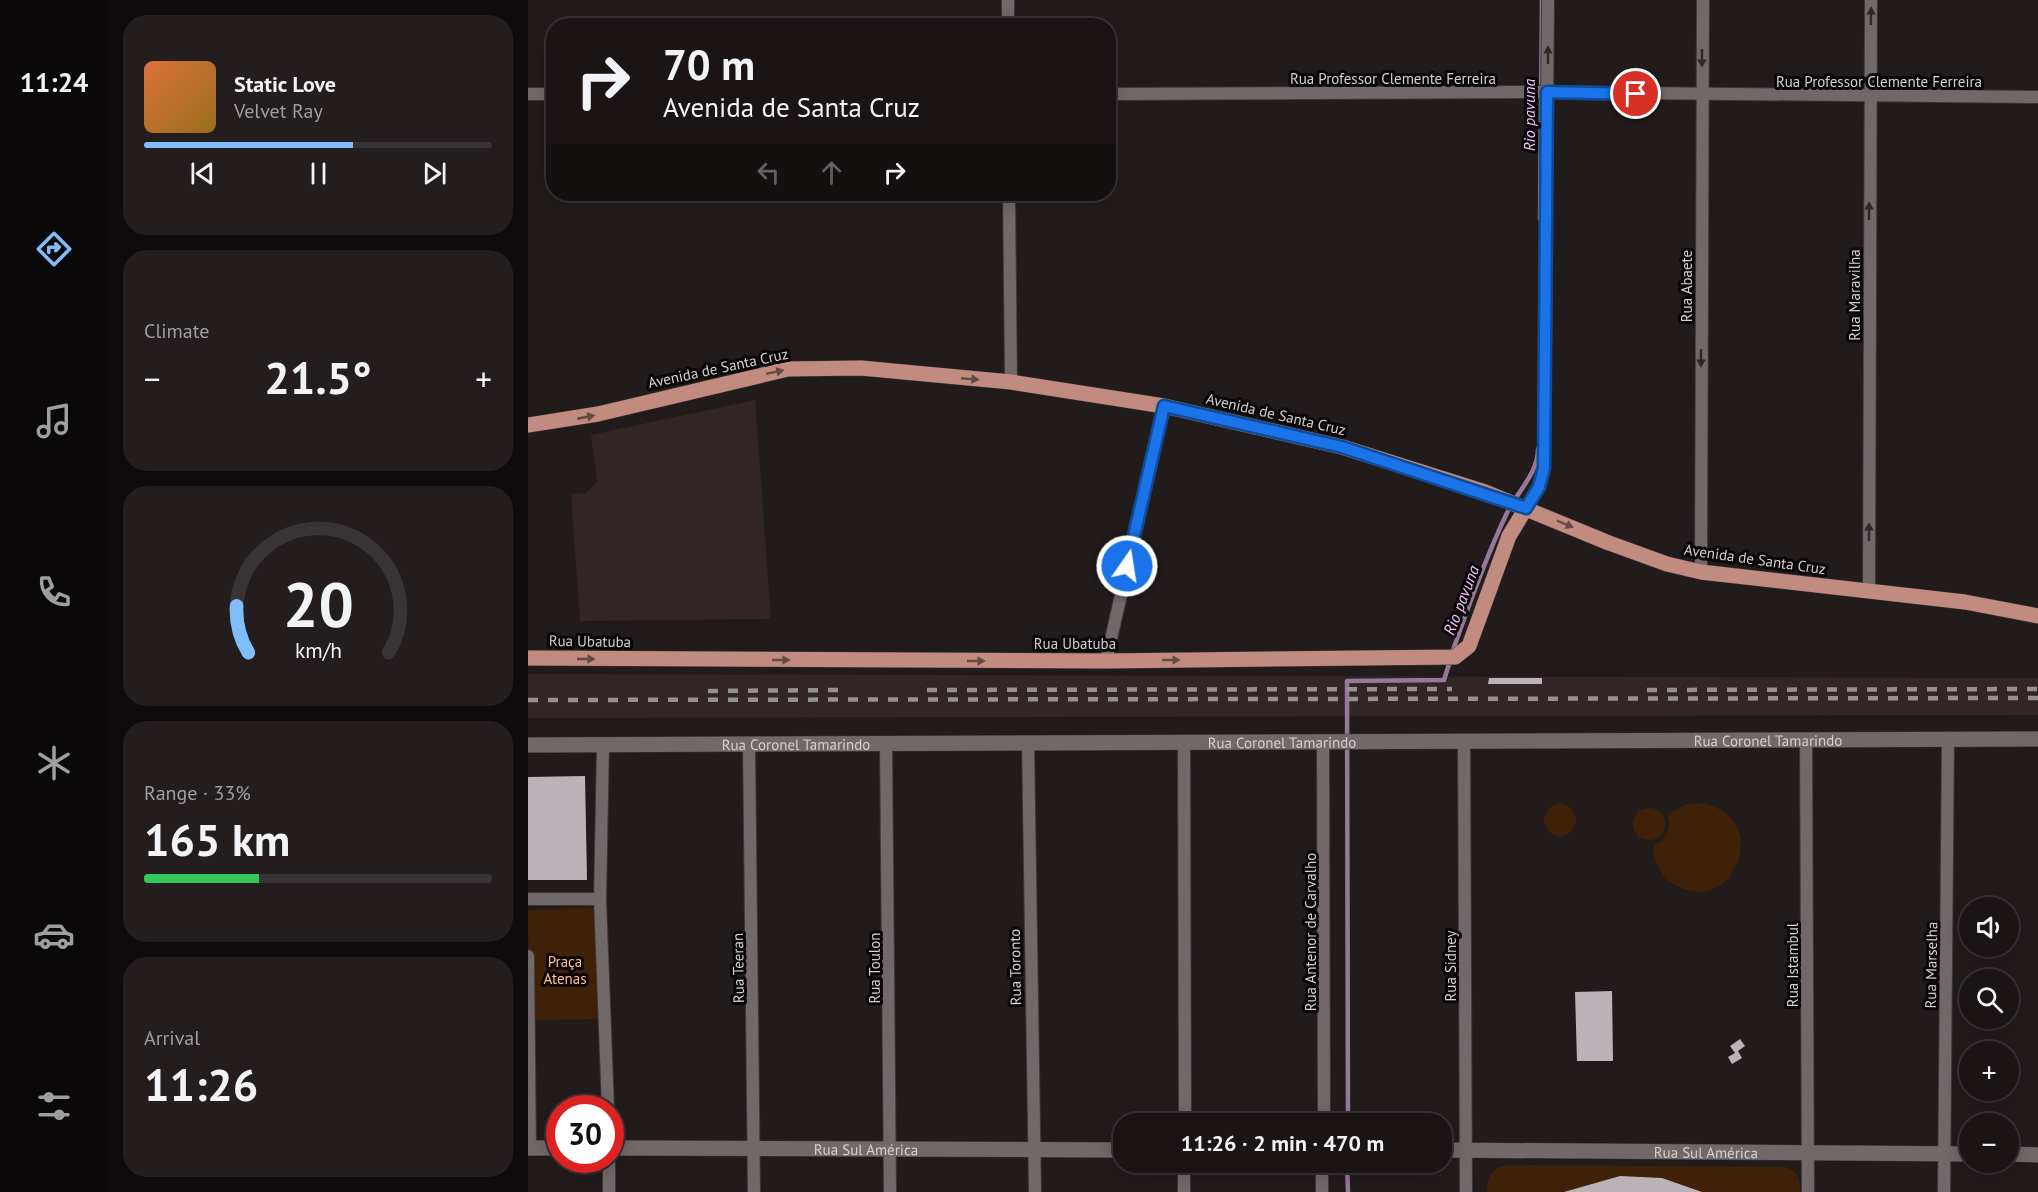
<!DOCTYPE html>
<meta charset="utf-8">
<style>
:root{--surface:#1a1415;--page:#231d1e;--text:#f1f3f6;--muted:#9f9ea0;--line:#383334;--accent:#81bdfa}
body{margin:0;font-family:"PT Sans",sans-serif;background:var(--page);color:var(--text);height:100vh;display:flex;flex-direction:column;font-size:22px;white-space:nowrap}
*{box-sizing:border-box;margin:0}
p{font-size:20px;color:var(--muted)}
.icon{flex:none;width:33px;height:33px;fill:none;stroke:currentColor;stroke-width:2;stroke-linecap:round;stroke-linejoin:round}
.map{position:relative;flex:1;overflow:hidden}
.panel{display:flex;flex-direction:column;gap:15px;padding:15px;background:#0e0b0c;width:420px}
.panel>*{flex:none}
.guide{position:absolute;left:18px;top:18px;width:570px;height:183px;border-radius:24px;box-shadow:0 3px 15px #0003,0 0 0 2px var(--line);background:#1a1415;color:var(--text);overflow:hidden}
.buttons{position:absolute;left:1431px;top:897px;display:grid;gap:12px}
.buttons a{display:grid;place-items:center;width:60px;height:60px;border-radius:50%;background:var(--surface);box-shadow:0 3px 15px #0003,0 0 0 2px var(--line);font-size:30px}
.speed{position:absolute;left:18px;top:1095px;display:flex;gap:12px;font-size:30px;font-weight:700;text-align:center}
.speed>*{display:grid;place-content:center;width:78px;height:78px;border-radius:50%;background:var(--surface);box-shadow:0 3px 15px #0003,0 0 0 2px var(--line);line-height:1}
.speed .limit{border:9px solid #d22;background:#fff;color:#111}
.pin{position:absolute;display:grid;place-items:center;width:51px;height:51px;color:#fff;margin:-26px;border:3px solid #fff;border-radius:50%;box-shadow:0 2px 6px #0007}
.me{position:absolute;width:66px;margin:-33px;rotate:13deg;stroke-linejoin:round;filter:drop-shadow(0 0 4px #0008)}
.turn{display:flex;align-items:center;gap:21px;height:126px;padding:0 18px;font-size:27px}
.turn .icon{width:78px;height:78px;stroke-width:2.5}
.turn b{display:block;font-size:42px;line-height:51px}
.lanes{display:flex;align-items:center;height:57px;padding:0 18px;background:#0003;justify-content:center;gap:30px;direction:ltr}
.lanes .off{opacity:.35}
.big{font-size:45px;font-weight:600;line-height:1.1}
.panel .card{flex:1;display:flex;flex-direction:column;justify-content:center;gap:9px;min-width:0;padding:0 21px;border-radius:24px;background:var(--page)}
.panel .dial{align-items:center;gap:0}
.dial svg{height:156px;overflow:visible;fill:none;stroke:var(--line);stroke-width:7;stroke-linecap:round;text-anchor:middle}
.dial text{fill:var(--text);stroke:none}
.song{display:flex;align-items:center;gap:18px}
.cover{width:72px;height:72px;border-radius:9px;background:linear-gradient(135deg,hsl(20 70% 55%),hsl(40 70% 35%))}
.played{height:6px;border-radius:3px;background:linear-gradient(90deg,var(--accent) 60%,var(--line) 60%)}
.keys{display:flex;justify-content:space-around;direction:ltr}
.heat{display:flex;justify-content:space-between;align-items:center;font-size:33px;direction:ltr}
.charge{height:9px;border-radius:4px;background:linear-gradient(90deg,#34c759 33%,var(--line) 0)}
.trip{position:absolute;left:585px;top:1113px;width:339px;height:60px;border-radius:24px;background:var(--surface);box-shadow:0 3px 15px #0003,0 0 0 2px var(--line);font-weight:600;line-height:60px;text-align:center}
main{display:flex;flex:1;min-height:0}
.menu{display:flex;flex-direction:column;width:108px;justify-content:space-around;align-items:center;background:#0a0808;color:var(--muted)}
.menu .icon{width:42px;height:42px}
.menu .current{color:var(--accent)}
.menu b{font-size:27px;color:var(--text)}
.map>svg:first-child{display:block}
</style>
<main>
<nav class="menu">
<b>11:24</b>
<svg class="icon current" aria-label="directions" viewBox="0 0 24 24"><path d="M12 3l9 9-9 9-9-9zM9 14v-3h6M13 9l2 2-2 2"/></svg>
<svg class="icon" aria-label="music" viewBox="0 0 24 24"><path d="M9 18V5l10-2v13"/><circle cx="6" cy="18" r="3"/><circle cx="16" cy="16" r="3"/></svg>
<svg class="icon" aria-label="phone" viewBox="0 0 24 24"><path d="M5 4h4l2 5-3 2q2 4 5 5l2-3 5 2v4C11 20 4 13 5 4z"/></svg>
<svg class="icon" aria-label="climate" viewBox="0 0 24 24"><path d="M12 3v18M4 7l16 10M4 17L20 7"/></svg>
<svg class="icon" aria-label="car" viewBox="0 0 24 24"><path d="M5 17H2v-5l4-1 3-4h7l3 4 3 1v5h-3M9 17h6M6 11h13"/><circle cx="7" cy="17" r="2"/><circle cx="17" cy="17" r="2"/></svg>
<svg class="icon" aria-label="filters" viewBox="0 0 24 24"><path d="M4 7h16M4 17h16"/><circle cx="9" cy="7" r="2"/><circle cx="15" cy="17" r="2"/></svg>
</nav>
<section class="panel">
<div class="card">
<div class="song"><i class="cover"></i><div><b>Static Love</b><p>Velvet Ray</p></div></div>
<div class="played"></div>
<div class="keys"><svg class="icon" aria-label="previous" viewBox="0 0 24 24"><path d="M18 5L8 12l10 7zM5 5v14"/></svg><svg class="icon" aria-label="pause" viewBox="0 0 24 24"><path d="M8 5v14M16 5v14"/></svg><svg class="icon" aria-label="next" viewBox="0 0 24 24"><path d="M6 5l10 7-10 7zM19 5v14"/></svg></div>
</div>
<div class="card"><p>Climate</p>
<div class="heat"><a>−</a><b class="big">21.5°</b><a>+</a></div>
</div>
<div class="card dial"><svg viewBox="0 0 100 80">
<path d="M14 69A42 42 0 1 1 86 69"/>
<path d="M14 69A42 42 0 0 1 8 45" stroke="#81bdfa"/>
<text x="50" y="56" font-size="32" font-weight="700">20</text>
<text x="50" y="72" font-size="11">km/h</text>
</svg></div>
<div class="card"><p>Range · 33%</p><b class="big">165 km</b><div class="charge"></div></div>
<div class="card"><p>Arrival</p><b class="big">11:26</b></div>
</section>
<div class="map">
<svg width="1510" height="1192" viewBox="0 0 1510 1192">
<rect width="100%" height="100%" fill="#221b1c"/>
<g fill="#322527">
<path d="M227 400 243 619 52 621 43 494 58 493 69 482 63 435Z"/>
<path d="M0 674 1510 678V715L0 718Z"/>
</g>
<g fill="#3e2107">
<path d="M1173 803C1248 817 1205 919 1147 885 1133 877 1126 863 1125 846 1138 839 1144 829 1140 814L1159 804Z"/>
<circle cx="1032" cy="820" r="16"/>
<circle cx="1121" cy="824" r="16"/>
<path d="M72 907 76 1019 1 1020 0 910Z"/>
<path d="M979 1165 1258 1167C1270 1173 1273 1179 1272 1192H959C959 1177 963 1168 979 1165Z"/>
</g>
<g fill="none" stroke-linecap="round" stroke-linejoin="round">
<g stroke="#967899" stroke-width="4.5">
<path d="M1012 219 1014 0"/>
<path d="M924 653C940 607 957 559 978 515 988 493 1010 474 1010 449"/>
<path d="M820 1124 819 681 916 680 922 661"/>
<path d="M819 1162 820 1192"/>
</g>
</g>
<g fill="#bcb3b8">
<path d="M961 678H1014V684H960Z"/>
<path d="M57 776 59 880H0V777Z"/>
<path d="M1084 991 1085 1061H1049L1047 992Z"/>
<path d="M1212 1039 1217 1046 1210 1051 1214 1058 1204 1064 1200 1057 1207 1053 1202 1046Z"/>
<path d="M1092 1176 1134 1178 1174 1192H1036Z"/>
</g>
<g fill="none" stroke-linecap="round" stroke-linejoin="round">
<defs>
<g id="street">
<path d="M480 0V26"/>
<path d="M0 94H26"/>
<path d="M580 94 1016 92 1510 97"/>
<path d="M481 194 483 382"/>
<path d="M998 508 1011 487 1016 468 1020 0"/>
<path d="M1173 572 1175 0"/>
<path d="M1341 591 1343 0"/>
<path d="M578 661 636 406"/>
<path d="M1278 739 1280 1192"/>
<path d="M936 740 938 1192"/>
<path d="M795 741 796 1124"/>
<path d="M500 742 507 1192"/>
<path d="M656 742 657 1124"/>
<path d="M358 743 362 1192"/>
<path d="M221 744 226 1192"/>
<path d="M75 745 72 899 80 1108"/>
<path d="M0 899H72"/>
<path d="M0 956 2 1148"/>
<path d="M81 1192V1160"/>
<path d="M656 1192V1162"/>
<path d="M794 1192V1162"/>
<path d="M1416 1192 1420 738"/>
</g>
<g id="secondary">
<path id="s1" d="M0 745 1510 739"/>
<path d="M0 1148H32"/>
<path id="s2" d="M82 1148 596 1150"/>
<path id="s3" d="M914 1150 1442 1154"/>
<path d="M1480 1154 1510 1155"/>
</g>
<g id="primary">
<path d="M0 425 70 414 260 369 333 368 483 382 636 406 814 447 957 492 1081 543 1139 564 1173 572 1437 602 1510 616"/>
<path d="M0 658 578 661 927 657 941 646 981 536 998 508"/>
</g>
</defs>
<use href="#street" stroke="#3b3637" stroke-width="14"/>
<use href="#secondary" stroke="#3b3637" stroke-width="16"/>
<use href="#primary" stroke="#3b3637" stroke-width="16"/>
<use href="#street" stroke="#716869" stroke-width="12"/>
<use href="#secondary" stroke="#716869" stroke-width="15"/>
<use href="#primary" stroke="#c18b7f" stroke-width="15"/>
<g stroke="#969191" stroke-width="4.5" stroke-dasharray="10 10" stroke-linecap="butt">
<path d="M399 690 924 689"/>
<path d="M1119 690 1510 689"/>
<path d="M180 691 312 690"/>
<path d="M0 700 1510 698"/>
</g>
</g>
<defs><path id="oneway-solid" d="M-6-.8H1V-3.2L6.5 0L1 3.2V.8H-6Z" transform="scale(1.5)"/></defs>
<g fill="#2d2929">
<use href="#oneway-solid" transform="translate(1343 16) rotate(-89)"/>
<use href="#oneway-solid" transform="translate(1020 55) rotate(-90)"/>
<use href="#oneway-solid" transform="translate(1174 58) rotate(90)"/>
<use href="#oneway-solid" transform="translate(1341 211) rotate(-90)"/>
<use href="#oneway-solid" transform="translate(1173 358) rotate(90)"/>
<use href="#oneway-solid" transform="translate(1341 532) rotate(-90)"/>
</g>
<g fill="#654943">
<use href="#oneway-solid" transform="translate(247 372) rotate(-12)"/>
<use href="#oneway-solid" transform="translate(442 379) rotate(5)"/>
<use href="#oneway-solid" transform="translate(58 417) rotate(-11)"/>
<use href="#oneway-solid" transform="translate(1037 524) rotate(23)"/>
<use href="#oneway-solid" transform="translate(58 659)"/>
<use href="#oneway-solid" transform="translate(253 660)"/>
<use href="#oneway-solid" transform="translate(643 660)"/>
<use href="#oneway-solid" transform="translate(448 661)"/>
</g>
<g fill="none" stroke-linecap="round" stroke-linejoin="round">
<defs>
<path id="route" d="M599 566 636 406 814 447 998 508 1011 487 1016 468 1019 92 1108 94"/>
</defs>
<use href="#route" stroke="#114b97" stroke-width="15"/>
<use href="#route" stroke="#1a73e8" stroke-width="10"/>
</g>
<g text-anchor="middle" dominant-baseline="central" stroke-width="6" stroke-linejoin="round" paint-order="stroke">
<g font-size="15" fill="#d5d0d0" stroke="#090707">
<text x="865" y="78">Rua Professor Clemente Ferreira</text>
<text x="1351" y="81">Rua Professor Clemente Ferreira</text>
<text transform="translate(1158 286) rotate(-90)">Rua Abaete</text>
<text transform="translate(1326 295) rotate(-90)">Rua Maravilha</text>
<text transform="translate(190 368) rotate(-12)">Avenida de Santa Cruz</text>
<text transform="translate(748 414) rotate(13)">Avenida de Santa Cruz</text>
<text transform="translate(1227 559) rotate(8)">Avenida de Santa Cruz</text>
<text transform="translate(62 641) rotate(1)">Rua Ubatuba</text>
<text x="547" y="643">Rua Ubatuba</text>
<text stroke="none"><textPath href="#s1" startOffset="1240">Rua Coronel Tamarindo</textPath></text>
<text stroke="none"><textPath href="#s1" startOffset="754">Rua Coronel Tamarindo</textPath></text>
<text stroke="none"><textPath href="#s1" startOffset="268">Rua Coronel Tamarindo</textPath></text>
<text transform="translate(782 932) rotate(-90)">Rua Antenor de Carvalho</text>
<text transform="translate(1264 965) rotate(-90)">Rua Istambul</text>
<text transform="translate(1403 965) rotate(-89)">Rua Marselha</text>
<text transform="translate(922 966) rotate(-90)">Rua Sidney</text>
<text transform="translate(487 967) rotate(-91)">Rua Toronto</text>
<text transform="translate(210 968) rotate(-91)">Rua Teeran</text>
<text transform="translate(346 968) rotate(-90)">Rua Toulon</text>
<text stroke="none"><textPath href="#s2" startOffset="256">Rua Sul América</textPath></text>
<text stroke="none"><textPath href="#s3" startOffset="264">Rua Sul América</textPath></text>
</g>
<g font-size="15" fill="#febf92" stroke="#090707">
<text x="37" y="961">Praça<tspan x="37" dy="17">Atenas</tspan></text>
</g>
<g font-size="16" font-style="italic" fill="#f4c3fc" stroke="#090707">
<text transform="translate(1001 115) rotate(-90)">Rio pavuna</text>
<text transform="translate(933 600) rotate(-69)">Rio pavuna</text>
</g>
</g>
</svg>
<div class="buttons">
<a><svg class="icon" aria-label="sound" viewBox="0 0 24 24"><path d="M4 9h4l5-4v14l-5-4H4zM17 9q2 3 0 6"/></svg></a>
<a><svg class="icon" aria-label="search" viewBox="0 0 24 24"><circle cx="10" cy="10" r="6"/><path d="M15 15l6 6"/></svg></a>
<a>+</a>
<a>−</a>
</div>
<div class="speed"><div class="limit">30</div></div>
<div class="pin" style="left:1108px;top:94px;background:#d93025"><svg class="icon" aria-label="arrive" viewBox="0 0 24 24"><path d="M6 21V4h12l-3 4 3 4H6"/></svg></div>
<svg class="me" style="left:599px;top:566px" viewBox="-20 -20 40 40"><circle r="17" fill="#1a73e8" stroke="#fff" stroke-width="3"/><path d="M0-11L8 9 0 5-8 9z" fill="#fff"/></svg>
<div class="trip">11:26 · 2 min · 470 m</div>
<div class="guide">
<div class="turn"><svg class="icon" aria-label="right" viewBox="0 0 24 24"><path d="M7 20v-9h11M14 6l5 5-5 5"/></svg><div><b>70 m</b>Avenida de Santa Cruz</div></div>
<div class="lanes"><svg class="icon off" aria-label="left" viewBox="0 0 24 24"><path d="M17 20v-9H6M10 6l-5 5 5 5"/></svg><svg class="icon off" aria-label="ahead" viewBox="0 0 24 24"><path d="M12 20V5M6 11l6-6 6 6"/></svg><svg class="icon" aria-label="right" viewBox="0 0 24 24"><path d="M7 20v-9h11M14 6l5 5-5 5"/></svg></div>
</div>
</div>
</main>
